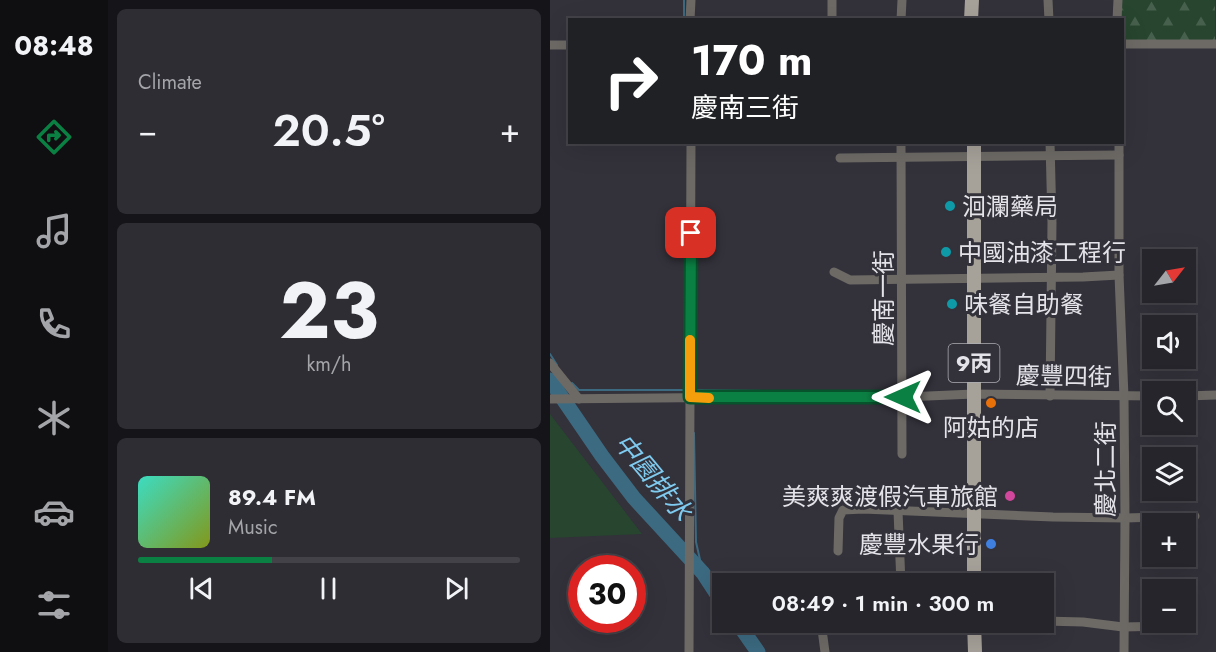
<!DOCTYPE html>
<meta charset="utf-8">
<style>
:root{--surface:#26252c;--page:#2e2d34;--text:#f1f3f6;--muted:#a4a5a9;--line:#424248;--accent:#0b8043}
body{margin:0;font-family:Jost,"Noto Sans TC",sans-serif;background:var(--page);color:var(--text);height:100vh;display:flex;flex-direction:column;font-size:22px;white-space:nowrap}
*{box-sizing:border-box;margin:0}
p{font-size:20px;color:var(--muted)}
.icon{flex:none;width:33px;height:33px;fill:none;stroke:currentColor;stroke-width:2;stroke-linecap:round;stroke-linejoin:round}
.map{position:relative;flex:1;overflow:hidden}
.sheet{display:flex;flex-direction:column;gap:9px;padding:9px;background:#151418;width:442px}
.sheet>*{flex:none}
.top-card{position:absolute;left:18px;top:18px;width:556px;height:126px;border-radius:0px;box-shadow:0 6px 24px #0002,0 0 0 2px var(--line);background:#202124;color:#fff;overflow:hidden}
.needle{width:39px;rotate:59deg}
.tools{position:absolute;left:592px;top:249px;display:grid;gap:12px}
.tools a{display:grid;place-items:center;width:54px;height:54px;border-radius:0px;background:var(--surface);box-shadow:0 6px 24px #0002,0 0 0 2px var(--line);font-size:30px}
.speed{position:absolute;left:18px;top:555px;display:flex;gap:12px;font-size:30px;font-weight:700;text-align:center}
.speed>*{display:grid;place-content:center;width:78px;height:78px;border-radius:50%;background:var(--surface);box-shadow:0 6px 24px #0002,0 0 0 2px var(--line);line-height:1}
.speed .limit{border:9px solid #d22;background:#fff;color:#111}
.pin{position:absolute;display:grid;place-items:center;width:51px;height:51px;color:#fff;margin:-26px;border-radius:12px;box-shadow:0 3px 9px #0006}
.me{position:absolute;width:66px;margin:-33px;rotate:270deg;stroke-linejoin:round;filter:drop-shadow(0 0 4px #0008)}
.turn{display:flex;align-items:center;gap:21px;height:126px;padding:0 24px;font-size:27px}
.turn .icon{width:78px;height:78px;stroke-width:2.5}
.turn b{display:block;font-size:42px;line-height:51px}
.big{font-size:45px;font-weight:600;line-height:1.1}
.sheet .card{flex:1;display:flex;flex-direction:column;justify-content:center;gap:9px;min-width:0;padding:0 21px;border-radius:9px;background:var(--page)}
.sheet .dial{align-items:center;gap:0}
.dial b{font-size:78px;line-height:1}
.song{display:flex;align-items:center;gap:18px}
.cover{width:72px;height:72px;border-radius:9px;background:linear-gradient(135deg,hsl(170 70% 55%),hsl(70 70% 35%))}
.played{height:6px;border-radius:3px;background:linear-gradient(90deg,var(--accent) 35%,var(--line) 35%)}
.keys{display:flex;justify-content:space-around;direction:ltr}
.heat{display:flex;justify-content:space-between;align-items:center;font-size:33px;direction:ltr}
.trip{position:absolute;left:162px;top:573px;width:342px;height:60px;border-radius:0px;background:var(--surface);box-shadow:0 6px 24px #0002,0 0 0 2px var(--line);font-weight:600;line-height:60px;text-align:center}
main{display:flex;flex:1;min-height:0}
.tab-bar{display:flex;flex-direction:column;width:108px;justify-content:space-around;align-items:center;background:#0f0f12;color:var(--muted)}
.tab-bar .icon{width:42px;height:42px}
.tab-bar .on{color:var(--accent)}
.tab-bar b{font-size:27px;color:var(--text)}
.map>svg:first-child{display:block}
</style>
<main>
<nav class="tab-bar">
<b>08:48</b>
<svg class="icon on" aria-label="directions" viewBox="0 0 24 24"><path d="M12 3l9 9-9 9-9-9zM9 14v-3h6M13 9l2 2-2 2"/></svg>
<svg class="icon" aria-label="music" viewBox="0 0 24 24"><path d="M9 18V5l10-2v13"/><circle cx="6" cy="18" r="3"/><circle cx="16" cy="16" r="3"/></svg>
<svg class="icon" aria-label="phone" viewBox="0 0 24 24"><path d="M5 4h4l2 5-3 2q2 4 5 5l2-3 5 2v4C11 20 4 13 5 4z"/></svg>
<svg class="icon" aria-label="climate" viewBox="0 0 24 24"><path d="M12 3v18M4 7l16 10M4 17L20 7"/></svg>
<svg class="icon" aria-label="car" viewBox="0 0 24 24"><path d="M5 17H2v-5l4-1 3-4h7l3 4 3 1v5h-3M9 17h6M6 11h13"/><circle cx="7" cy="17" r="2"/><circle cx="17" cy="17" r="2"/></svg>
<svg class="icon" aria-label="filters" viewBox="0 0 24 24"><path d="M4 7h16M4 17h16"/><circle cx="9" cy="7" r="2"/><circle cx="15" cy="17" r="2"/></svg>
</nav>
<section class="sheet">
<div class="card"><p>Climate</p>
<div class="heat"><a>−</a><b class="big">20.5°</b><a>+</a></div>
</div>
<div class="card dial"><b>23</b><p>km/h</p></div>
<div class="card">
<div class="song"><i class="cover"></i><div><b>89.4 FM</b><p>Music</p></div></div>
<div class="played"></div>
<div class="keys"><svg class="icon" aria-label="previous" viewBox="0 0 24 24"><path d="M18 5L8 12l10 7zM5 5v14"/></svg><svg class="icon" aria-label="pause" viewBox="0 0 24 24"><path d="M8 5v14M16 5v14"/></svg><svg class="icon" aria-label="next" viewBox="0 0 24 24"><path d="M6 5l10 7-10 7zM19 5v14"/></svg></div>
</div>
</section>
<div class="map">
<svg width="666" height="652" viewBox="0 0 666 652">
<defs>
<pattern id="forest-firs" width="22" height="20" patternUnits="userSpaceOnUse" patternTransform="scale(1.5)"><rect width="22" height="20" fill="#27452f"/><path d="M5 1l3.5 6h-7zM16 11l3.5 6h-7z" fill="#46604d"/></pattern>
</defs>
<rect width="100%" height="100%" fill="#33313a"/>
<path fill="url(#forest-firs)" d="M571 0H665V41L573 42Z"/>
<path fill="#27452f" d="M0 414 92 534 0 538Z"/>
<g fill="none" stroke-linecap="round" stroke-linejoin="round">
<g stroke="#3c6a81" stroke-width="2">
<path d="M134 0V20"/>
<path d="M0 354 7 365"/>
<path d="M22 383 29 390H136"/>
<path d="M142 390 271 392"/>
<path d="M144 433 146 542 153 573"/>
<path d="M194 634 232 627 250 632H264"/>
</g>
<g stroke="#3c6a81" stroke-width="15">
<path d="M0 380 52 456 84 498 153 573 172 602"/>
<path d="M187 622 208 652"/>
</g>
<g stroke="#6d6a66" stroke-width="9">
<path d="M282 0V20"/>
<path d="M498 0 499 20"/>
<path d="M140 20 141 0"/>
<path d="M351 20 352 0"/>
<path d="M567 20 568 0"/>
<path d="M573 44H666"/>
<path d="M0 45H20"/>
<path d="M351 142 352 454"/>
<path d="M500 142 502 223 500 396"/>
<path d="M569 142V275L574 397 575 518 574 652"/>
<path d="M290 158 569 155"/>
<path d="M284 272 300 280 533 277 569 275"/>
<path d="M0 363 29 399"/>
<path d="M636 396 666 395"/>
<path d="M0 399 314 396 332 398 424 394 603 396"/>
<path d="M348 511 351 584"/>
<path d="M288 551 289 518 293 510 313 509 503 517 575 518 645 516"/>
<path d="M494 621 533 622 573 627 619 626"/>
<path d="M271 622 275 652"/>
<path d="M345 622H424"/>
<path d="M139 652 141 142"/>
</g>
<g stroke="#a6a199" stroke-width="14">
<path d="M421 20 422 0"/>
<path d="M424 584V142"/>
<path d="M424 622 425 652"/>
</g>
</g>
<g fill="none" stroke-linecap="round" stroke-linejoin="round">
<defs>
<path id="route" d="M141 233 140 397H353"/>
</defs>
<use href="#route" stroke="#07532c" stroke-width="15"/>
<use href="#route" stroke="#0b8043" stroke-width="10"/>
<path stroke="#f59e0b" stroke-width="10" d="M140 340V397L159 398"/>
</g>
<g fill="#0f9aa8" stroke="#33313a" stroke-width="2">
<circle cx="400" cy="206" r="6"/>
<circle cx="396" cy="252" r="6"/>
<circle cx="402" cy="304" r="6"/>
</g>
<circle fill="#e8710a" stroke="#33313a" stroke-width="2" cx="441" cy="403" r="6"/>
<circle fill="#d1479c" stroke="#33313a" stroke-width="2" cx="460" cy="496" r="6"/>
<circle fill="#3f7fe0" stroke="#33313a" stroke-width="2" cx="441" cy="544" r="6"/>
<g text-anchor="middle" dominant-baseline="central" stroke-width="6" stroke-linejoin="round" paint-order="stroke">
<rect fill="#33313a" stroke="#afaeb4" stroke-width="1.5" x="398.5" y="344" width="51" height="38" rx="4.5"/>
<g font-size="22" font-weight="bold" fill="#e4e3e9">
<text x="424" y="363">9丙</text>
</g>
<g font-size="24" fill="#e4e3e9" stroke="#33313a" text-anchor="start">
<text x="412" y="206">洄瀾藥局</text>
<text x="408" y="252">中國油漆工程行</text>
<text x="414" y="304">味餐自助餐</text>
<text x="441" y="427" text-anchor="middle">阿姑的店</text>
<text x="448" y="496" text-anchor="end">美爽爽渡假汽車旅館</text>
<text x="429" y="544" text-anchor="end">慶豐水果行</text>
</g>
<g font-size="24" fill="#e4e3e9" stroke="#33313a">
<text transform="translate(333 298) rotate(-90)">慶南一街</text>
<text transform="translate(514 376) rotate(1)">慶豐四街</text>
<text transform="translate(555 469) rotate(-90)">慶北二街</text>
</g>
<g font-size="26" font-style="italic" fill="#7fcbf0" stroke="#33313a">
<text transform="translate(103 477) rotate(50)">中園排水</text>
</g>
</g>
</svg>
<div class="tools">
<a><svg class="needle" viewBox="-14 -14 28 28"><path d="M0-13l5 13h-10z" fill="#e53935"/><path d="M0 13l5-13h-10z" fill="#a4a5a9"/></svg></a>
<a><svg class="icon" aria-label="sound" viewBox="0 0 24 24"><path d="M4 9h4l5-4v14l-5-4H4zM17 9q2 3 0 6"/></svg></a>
<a><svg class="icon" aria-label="search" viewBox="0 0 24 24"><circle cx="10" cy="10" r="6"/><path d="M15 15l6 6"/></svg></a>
<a><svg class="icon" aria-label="layers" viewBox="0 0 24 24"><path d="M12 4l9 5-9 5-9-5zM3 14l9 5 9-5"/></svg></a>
<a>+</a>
<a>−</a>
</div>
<div class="speed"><div class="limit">30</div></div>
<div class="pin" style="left:141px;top:233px;background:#d93025"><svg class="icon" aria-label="arrive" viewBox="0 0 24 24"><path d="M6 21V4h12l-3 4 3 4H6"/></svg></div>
<svg class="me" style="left:353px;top:397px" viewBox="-20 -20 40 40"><path d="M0-17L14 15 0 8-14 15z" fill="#0b8043" stroke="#fff" stroke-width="4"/></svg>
<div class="trip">08:49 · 1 min · 300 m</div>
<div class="top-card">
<div class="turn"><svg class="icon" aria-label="right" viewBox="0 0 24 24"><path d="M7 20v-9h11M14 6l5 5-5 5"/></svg><div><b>170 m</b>慶南三街</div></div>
</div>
</div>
</main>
